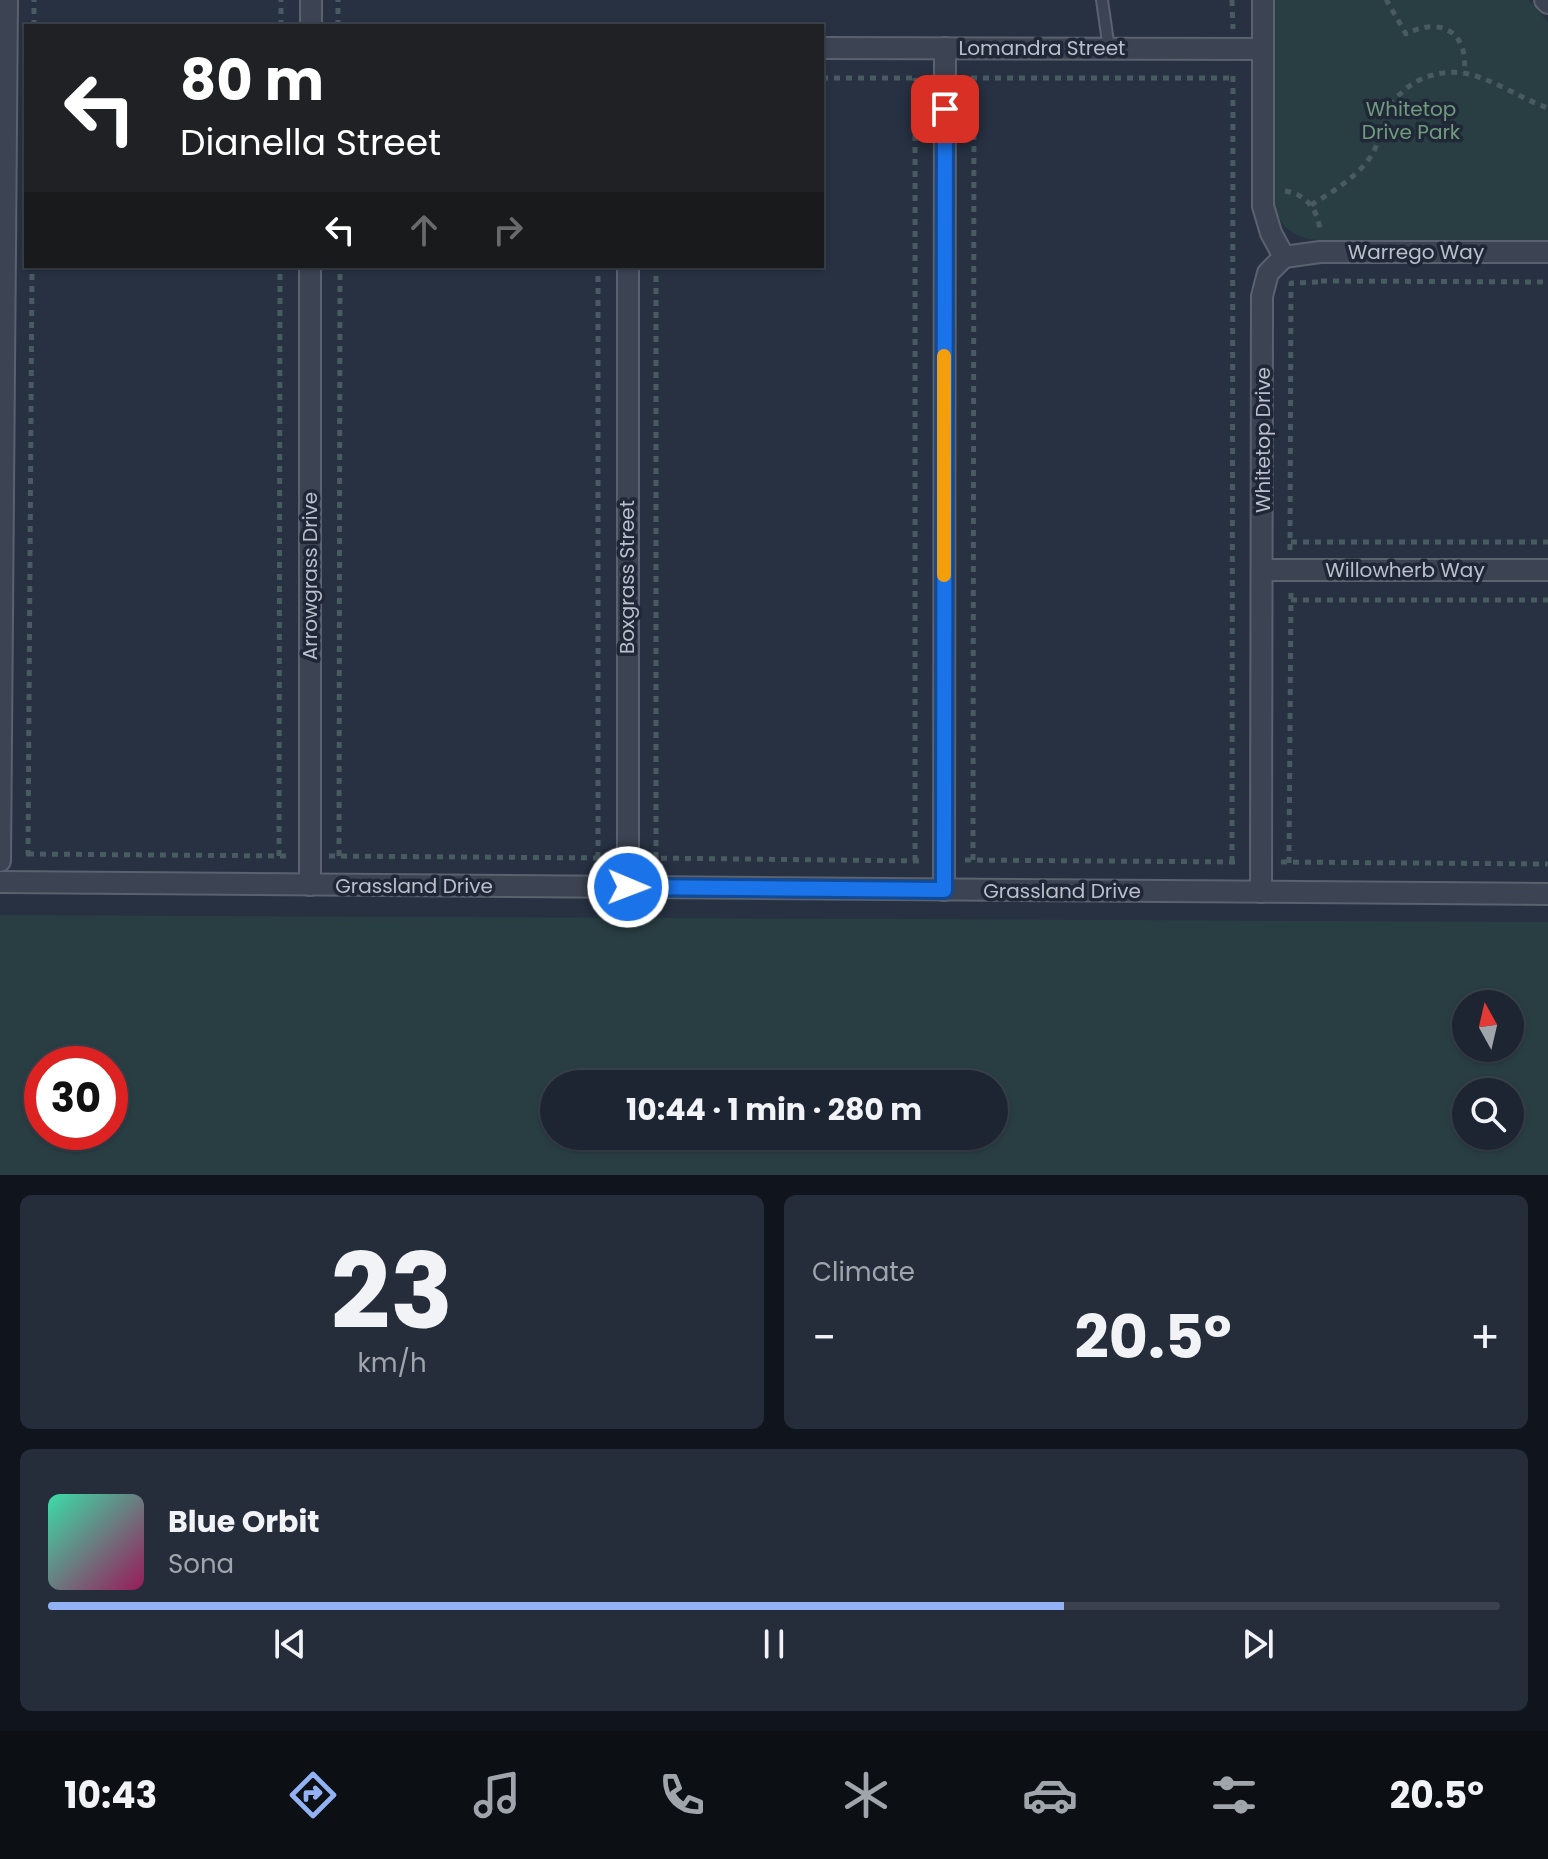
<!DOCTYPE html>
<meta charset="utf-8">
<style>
:root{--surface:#1d2532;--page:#252d3a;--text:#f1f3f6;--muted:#a0a5ac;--line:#3b424d;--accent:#93b2f6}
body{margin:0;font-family:Poppins,sans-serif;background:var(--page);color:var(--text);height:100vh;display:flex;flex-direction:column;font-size:30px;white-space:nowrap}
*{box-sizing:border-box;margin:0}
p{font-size:26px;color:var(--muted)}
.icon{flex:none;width:44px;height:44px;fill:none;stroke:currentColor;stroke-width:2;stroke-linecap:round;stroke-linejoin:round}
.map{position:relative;height:1175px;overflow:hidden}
.sheet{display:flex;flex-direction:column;gap:20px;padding:20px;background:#10141c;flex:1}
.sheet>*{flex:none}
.banner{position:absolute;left:24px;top:24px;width:800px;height:244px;border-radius:0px;box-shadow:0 2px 6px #0004,0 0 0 2px var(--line);background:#202124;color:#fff;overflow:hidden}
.needle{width:52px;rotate:352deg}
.fabs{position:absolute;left:1452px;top:990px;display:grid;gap:16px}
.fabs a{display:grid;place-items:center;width:72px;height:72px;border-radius:50%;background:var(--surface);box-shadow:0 2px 6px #0004,0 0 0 2px var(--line);font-size:40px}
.speed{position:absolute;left:24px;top:1046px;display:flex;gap:16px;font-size:40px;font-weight:700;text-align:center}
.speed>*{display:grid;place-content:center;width:104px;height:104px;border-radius:50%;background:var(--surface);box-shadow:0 2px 6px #0004,0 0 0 2px var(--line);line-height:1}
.speed .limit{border:12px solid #d22;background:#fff;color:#111}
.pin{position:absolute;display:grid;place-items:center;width:68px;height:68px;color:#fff;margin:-34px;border-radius:16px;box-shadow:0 4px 12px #0006}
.me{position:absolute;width:88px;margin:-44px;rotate:91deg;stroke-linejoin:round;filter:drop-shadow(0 0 6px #0008)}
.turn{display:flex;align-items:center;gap:28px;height:168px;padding:0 24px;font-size:36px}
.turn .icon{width:104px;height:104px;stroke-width:2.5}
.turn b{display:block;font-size:56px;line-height:68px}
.lanes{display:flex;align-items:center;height:76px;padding:0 24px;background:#0003;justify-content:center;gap:40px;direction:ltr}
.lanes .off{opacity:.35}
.big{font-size:60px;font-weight:700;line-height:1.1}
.sheet .tile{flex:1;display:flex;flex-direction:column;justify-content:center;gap:12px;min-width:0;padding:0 28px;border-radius:12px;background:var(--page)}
.sheet .dial{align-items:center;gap:0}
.dial b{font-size:104px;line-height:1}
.song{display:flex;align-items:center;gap:24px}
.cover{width:96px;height:96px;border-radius:12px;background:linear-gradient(135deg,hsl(160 70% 55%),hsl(330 70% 35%))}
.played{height:8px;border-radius:4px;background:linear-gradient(90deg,var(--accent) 70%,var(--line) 70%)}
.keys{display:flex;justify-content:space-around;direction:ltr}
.heat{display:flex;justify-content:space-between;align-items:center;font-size:44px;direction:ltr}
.sheet .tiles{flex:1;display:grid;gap:20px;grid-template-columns:1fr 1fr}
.tile:last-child{grid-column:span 2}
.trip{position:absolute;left:540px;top:1070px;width:468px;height:80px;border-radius:40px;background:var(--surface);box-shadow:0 2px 6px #0004,0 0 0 2px var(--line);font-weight:700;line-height:80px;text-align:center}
.menu{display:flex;height:128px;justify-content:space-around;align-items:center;background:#0c0f14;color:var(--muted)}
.menu .icon{width:56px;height:56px}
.menu .on{color:var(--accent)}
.menu b{font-size:36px;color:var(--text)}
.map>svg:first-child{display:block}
</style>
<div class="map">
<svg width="1548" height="1175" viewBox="0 0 1548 1175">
<rect width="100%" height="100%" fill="#273142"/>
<g fill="#293e43" fill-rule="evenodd">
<path d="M1274 0H1529L1548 22V241L1317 240C1290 237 1277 225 1274 198Z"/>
<path d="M0 915 1548 922V1175H0ZM1466 1004H1510V1048H1466ZM110 1064V1132H42V1064ZM554 1084H994V1136H554ZM1466 1092H1510V1136H1466Z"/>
</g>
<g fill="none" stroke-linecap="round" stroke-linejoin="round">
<defs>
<path id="lane" d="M1102 0 1109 49"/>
<g id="street">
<path d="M311 0V26"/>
<path d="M1545 0 1548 3"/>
<path d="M822 48 1263 49"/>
<path d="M1284 257 1320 252H1548"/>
<path d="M628 266V887"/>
<path d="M1262 570H1548"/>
<path d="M0 861 7 0"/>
<path d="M0 882 1548 894"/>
<path d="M310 885V266"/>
<path d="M944 890 945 48"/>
<path d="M1261 892 1262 296 1268 273 1284 257 1271 233 1263 206V0"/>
</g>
</defs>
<use href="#lane" stroke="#5a616f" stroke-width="14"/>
<use href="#street" stroke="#5a616f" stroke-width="24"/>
<g stroke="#485b60" stroke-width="5" stroke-dasharray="6 6" stroke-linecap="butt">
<path d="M1232 0 1233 29"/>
<path d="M1389 0 1387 1 1406 34C1441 16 1469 32 1464 73"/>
<path d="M34 26V0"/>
<path d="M281 26V0"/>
<path d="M338 26V0"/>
<path d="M822 78H917"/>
<path d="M971 78H1233"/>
<path d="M1285 191C1306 194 1318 210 1320 231"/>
<path d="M1311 205C1332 192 1354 179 1369 159 1379 145 1381 130 1387 114 1400 82 1437 67 1469 74 1494 80 1522 99 1548 108"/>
<path d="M1321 281 1548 282"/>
<path d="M1291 542H1548"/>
<path d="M1290 550 1291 283 1321 282"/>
<path d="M1291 600H1548"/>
<path d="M26 854H28L32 266"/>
<path d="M28 854 287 856"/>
<path d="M279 856 280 266"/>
<path d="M329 856 607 858"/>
<path d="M339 856 340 266"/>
<path d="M598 858V266"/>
<path d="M649 858 923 861"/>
<path d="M656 858V266"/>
<path d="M965 860 1239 862"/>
<path d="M973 860 974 78"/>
<path d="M915 861V78"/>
<path d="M1232 862 1233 71"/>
<path d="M1281 862 1548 864"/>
<path d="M1289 863 1291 592"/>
</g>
<use href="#lane" stroke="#3c4352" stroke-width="10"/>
<use href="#street" stroke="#3c4352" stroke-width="20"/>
</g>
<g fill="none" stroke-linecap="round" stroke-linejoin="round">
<defs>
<path id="route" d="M628 887 944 890 945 109"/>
</defs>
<use href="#route" stroke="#114b97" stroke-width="20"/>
<use href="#route" stroke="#1a73e8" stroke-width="14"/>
<path stroke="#f59e0b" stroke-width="14" d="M944 575V356"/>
</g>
<g text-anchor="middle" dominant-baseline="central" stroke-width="7" stroke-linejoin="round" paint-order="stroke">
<g font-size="20" fill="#b9bfcc" stroke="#202837">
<text x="1042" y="48">Lomandra Street</text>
<text x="1416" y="252">Warrego Way</text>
<text transform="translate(1263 440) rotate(-90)">Whitetop Drive</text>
<text x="1405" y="570">Willowherb Way</text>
<text transform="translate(310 576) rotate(-90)">Arrowgrass Drive</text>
<text transform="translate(627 577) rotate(-90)">Boxgrass Street</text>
<text x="414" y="886">Grassland Drive</text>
<text x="1062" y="891">Grassland Drive</text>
</g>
<g font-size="20" fill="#709c7d" stroke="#202837">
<text x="1411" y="109">Whitetop<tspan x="1411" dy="23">Drive Park</tspan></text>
</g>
</g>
</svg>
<div class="fabs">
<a><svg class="needle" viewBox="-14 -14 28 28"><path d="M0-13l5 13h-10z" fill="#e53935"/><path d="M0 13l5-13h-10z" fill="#a0a5ac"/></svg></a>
<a><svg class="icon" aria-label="search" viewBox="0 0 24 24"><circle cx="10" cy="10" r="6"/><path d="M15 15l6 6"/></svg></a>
</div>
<div class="speed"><div class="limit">30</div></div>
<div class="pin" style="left:945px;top:109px;background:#d93025"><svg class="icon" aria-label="arrive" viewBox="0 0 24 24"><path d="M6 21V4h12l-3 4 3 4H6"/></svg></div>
<svg class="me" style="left:628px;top:887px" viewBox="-20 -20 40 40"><circle r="17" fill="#1a73e8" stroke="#fff" stroke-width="3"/><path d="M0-11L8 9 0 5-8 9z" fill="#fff"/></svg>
<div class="trip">10:44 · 1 min · 280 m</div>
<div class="banner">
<div class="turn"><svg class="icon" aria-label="left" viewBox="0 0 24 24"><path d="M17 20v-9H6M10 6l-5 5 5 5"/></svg><div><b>80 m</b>Dianella Street</div></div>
<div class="lanes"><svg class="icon" aria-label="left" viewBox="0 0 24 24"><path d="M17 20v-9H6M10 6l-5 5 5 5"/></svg><svg class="icon off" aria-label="ahead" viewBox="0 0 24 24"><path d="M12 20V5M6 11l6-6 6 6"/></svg><svg class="icon off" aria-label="right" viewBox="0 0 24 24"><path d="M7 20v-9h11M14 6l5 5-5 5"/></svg></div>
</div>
</div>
<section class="sheet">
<div class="tiles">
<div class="tile dial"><b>23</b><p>km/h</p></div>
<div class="tile"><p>Climate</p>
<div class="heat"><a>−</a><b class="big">20.5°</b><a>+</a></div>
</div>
<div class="tile">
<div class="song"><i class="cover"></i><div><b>Blue Orbit</b><p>Sona</p></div></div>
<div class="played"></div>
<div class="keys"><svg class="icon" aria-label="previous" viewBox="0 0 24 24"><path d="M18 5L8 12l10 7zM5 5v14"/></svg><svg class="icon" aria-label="pause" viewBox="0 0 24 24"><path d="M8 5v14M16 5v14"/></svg><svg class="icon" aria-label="next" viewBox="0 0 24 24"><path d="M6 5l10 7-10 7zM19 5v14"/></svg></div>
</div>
</div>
</section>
<nav class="menu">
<b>10:43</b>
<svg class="icon on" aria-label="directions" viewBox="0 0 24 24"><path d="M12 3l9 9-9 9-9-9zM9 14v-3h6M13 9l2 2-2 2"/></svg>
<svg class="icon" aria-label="music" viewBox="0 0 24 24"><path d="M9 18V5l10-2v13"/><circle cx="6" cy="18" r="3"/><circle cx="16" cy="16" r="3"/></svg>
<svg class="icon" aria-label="phone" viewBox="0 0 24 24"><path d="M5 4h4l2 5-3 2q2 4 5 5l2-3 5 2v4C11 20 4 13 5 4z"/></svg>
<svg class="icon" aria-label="climate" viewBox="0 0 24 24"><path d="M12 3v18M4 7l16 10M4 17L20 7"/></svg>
<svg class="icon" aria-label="car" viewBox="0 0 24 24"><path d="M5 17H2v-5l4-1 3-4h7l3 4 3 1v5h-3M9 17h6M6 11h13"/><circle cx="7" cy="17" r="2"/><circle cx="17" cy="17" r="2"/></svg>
<svg class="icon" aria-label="filters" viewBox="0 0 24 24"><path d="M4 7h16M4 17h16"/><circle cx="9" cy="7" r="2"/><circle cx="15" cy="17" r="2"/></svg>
<b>20.5°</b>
</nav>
